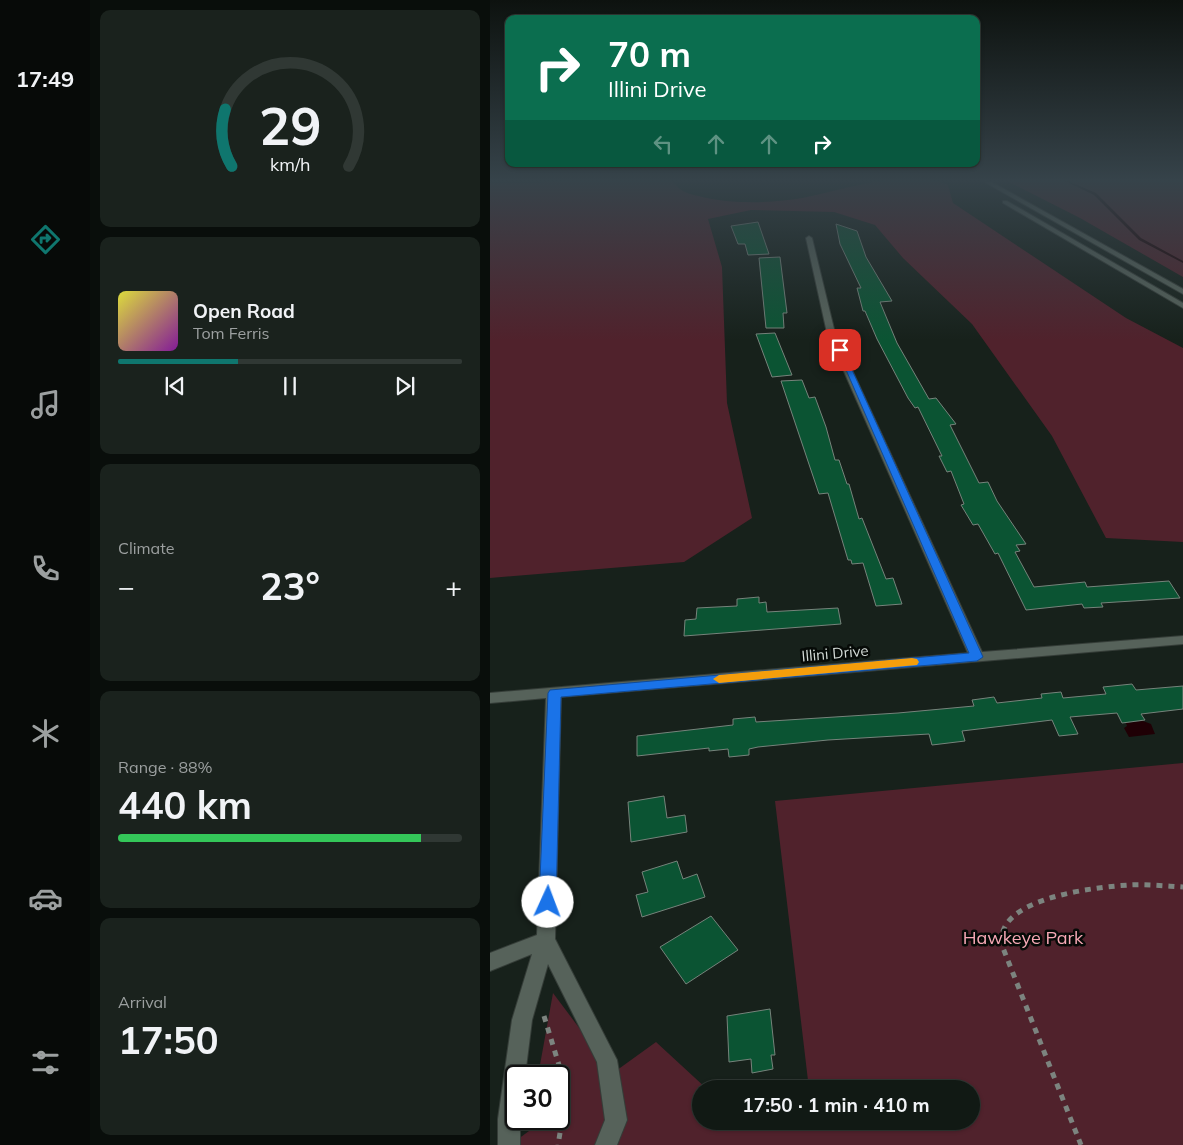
<!DOCTYPE html>
<meta charset="utf-8">
<style>
:root{--surface:#111914;--page:#1a221d;--text:#f1f3f6;--muted:#9ca0a0;--line:#303834;--accent:#0f766e}
body{margin:0;font-family:Mulish,sans-serif;background:var(--page);color:var(--text);height:100vh;display:flex;flex-direction:column;font-size:19px;white-space:nowrap}
*{box-sizing:border-box;margin:0}
p{font-size:16px;color:var(--muted)}
.icon{flex:none;width:28px;height:28px;fill:none;stroke:currentColor;stroke-width:2;stroke-linecap:round;stroke-linejoin:round}
.map{position:relative;flex:1;overflow:hidden}
.sheet{display:flex;flex-direction:column;gap:10px;padding:10px;background:#090e0b;width:400px}
.sheet>*{flex:none}
.guide{position:absolute;left:15px;top:15px;width:475px;height:152px;border-radius:10px;box-shadow:0 1px 4px #0004,0 0 0 1px var(--line);background:#0b6e4f;color:#fff;overflow:hidden}
.speed{position:absolute;left:15px;top:1065px;display:flex;gap:10px;font-size:25px;font-weight:700;text-align:center}
.speed>*{display:grid;place-content:center;width:65px;height:65px;border-radius:50%;background:var(--surface);box-shadow:0 1px 4px #0004,0 0 0 1px var(--line);line-height:1}
.speed .limit{border:2px solid #111;border-radius:8px;background:#fff;color:#111}
.pin{position:absolute;display:grid;place-items:center;width:42px;height:42px;color:#fff;margin:-21px;border-radius:10px;box-shadow:0 2px 8px #0006}
.me{position:absolute;width:55px;margin:-28px;rotate:2deg;stroke-linejoin:round;filter:drop-shadow(0 0 4px #0008)}
.turn{display:flex;align-items:center;gap:18px;height:105px;padding:0 20px;font-size:22px}
.turn .icon{width:65px;height:65px;stroke-width:2.5}
.turn b{display:block;font-size:35px;line-height:42px}
.lanes{display:flex;align-items:center;height:48px;padding:0 20px;background:#0003;justify-content:center;gap:25px;direction:ltr}
.lanes .off{opacity:.35}
.big{font-size:38px;font-weight:700;line-height:1.1}
.sheet .card{flex:1;display:flex;flex-direction:column;justify-content:center;gap:8px;min-width:0;padding:0 18px;border-radius:10px;background:var(--page)}
.sheet .dial{align-items:center;gap:0}
.dial svg{height:130px;overflow:visible;fill:none;stroke:var(--line);stroke-width:7;stroke-linecap:round;text-anchor:middle}
.dial text{fill:var(--text);stroke:none}
.song{display:flex;align-items:center;gap:15px}
.cover{width:60px;height:60px;border-radius:8px;background:linear-gradient(135deg,hsl(60 70% 55%),hsl(290 70% 35%))}
.played{height:5px;border-radius:2px;background:linear-gradient(90deg,var(--accent) 35%,var(--line) 35%)}
.keys{display:flex;justify-content:space-around;direction:ltr}
.heat{display:flex;justify-content:space-between;align-items:center;font-size:28px;direction:ltr}
.charge{height:8px;border-radius:4px;background:linear-gradient(90deg,#34c759 88%,var(--line) 0)}
.trip{position:absolute;left:202px;top:1080px;width:288px;height:50px;border-radius:25px;background:var(--surface);box-shadow:0 1px 4px #0004,0 0 0 1px var(--line);font-weight:700;line-height:50px;text-align:center}
main{display:flex;flex:1;min-height:0}
.tab-bar{display:flex;flex-direction:column;width:90px;justify-content:space-around;align-items:center;background:#070a08;color:var(--muted)}
.tab-bar .icon{width:35px;height:35px}
.tab-bar .active{color:var(--accent)}
.tab-bar b{font-size:22px;color:var(--text)}
.map>svg:first-child{display:block}
</style>
<main>
<nav class="tab-bar">
<b>17:49</b>
<svg class="icon active" aria-label="directions" viewBox="0 0 24 24"><path d="M12 3l9 9-9 9-9-9zM9 14v-3h6M13 9l2 2-2 2"/></svg>
<svg class="icon" aria-label="music" viewBox="0 0 24 24"><path d="M9 18V5l10-2v13"/><circle cx="6" cy="18" r="3"/><circle cx="16" cy="16" r="3"/></svg>
<svg class="icon" aria-label="phone" viewBox="0 0 24 24"><path d="M5 4h4l2 5-3 2q2 4 5 5l2-3 5 2v4C11 20 4 13 5 4z"/></svg>
<svg class="icon" aria-label="climate" viewBox="0 0 24 24"><path d="M12 3v18M4 7l16 10M4 17L20 7"/></svg>
<svg class="icon" aria-label="car" viewBox="0 0 24 24"><path d="M5 17H2v-5l4-1 3-4h7l3 4 3 1v5h-3M9 17h6M6 11h13"/><circle cx="7" cy="17" r="2"/><circle cx="17" cy="17" r="2"/></svg>
<svg class="icon" aria-label="filters" viewBox="0 0 24 24"><path d="M4 7h16M4 17h16"/><circle cx="9" cy="7" r="2"/><circle cx="15" cy="17" r="2"/></svg>
</nav>
<section class="sheet">
<div class="card dial"><svg viewBox="0 0 100 80">
<path d="M14 69A42 42 0 1 1 86 69"/>
<path d="M14 69A42 42 0 0 1 10 34" stroke="#0f766e"/>
<text x="50" y="56" font-size="32" font-weight="700">29</text>
<text x="50" y="72" font-size="11">km/h</text>
</svg></div>
<div class="card">
<div class="song"><i class="cover"></i><div><b>Open Road</b><p>Tom Ferris</p></div></div>
<div class="played"></div>
<div class="keys"><svg class="icon" aria-label="previous" viewBox="0 0 24 24"><path d="M18 5L8 12l10 7zM5 5v14"/></svg><svg class="icon" aria-label="pause" viewBox="0 0 24 24"><path d="M8 5v14M16 5v14"/></svg><svg class="icon" aria-label="next" viewBox="0 0 24 24"><path d="M6 5l10 7-10 7zM19 5v14"/></svg></div>
</div>
<div class="card"><p>Climate</p>
<div class="heat"><a>−</a><b class="big">23°</b><a>+</a></div>
</div>
<div class="card"><p>Range · 88%</p><b class="big">440 km</b><div class="charge"></div></div>
<div class="card"><p>Arrival</p><b class="big">17:50</b></div>
</section>
<div class="map">
<svg width="693" height="1145" viewBox="0 0 693 1145">
<rect width="100%" height="100%" fill="#17211b"/>
<g fill="#50222c">
<path d="M80 180H181C194 195 198 193 217 198 244 204 284 203 312 198 354 190 417 167 458 185L463 203 636 318 693 348V542L616 538 562 436 482 324 413 258 385 225 344 212 261 210 218 219 232 267 237 403 262 518 194 562 0 578V183H48Z"/>
<path d="M515 180H693V277L590 218Z"/>
<path d="M693 763V1145H20L39 1131 41 1119H69V1076H48L63 993 123 1073 166 1042 217 1089H211V1121H481V1089H319L285 801Z"/>
</g>
<path fill="#1f0005" d="M653 721 661 724 665 734 639 737 634 728 637 726 636 723Z"/>
<g fill="none" stroke-linecap="round" stroke-linejoin="round">
<path fill="#1f0005" fill-rule="evenodd" d="M573 180H576L606 193 651 238 693 261V263L649 240 604 195Z"/>
</g>
<g fill="#0b5433" stroke="#76837b">
<path d="M268 222 279 254 258 255 255 244H248L241 226Z"/>
<path d="M346 224 367 231 376 257 402 301 390 302 407 343 439 399 446 398 466 424 460 425 489 483 498 482 507 501 536 544 526 545 530 551 525 552 544 587 595 582 597 587 679 581 690 598 611 603 613 607 594 608 592 604 536 610 508 553 505 554 488 524 483 525 471 505 474 504 461 471 457 472 449 456H452L428 407 425 408 418 398 387 339 375 311H373L367 288H371L350 244Z"/>
<path d="M290 257 297 313H293L294 328H276L269 258Z"/>
<path d="M285 333 302 375 282 377 266 334Z"/>
<path d="M312 380 319 398 325 397 336 427 345 460H349L357 484H359L369 519 372 518 396 579 403 578 412 604 386 606 373 563 362 564 361 560H358L338 493 329 494 291 381Z"/>
<path d="M269 597V603L276 602 277 612 348 608 351 624 194 636 195 620 206 619 207 608 247 606V599Z"/>
<path d="M642 684 646 690 693 686V709L651 714 655 720 632 723 627 713 580 717 588 734 569 736 562 720 472 731 475 741 442 745 439 734 338 740 268 747 259 749V755L239 757 238 749 219 751V748L147 756V736L243 725V719L265 717 266 722 408 713 484 706 482 700 504 697 507 703 552 698 551 694 571 692 573 698 616 694 613 687Z"/>
<path d="M174 796 177 818 195 815 197 832 141 842 138 802Z"/>
<path d="M187 861 193 879 207 874 215 897 152 917 146 895 158 892 152 872Z"/>
<path d="M221 916 248 950 196 984 170 947Z"/>
<path d="M280 1009 285 1055H281L283 1069 262 1073 261 1059 239 1062 237 1016Z"/>
</g>
<g fill="none" stroke-linecap="round" stroke-linejoin="round">
<defs>
<g id="minor">
<path d="M491 180H498L693 289V294Z"/>
<path d="M513 201H517L693 303V308L513 203Z"/>
<path d="M319 236 322 238 345 333 492 652 693 636V644L71 697 65 939 127 1060 137 1120 127 1145H105L115 1120 107 1062 58 964 42 1020 35 1076H26V1119H30V1145H8V1119L22 1020 42 954 0 971V953L47 935 56 698 0 703V693L478 653 337 333 316 238Z"/>
</g>
</defs>
<use href="#minor" stroke="#353d38" stroke-width="2"/>
<g stroke="#7c847f" stroke-width="5" stroke-dasharray="6 6" stroke-linecap="butt">
<path d="M54 1016 73 1078V1115L68 1145"/>
<path d="M591 1145 513 948C499 898 607 887 639 885 657 884 675 886 693 887"/>
</g>
<use href="#minor" fill="#56625a" fill-rule="evenodd"/>
</g>
<linearGradient id="sky" x2="0" y2="1"><stop stop-color="#0d120f"/><stop offset="0.53" stop-color="#36434a"/><stop offset="1" stop-color="#36434a" stop-opacity="0"/></linearGradient>
<rect width="693" height="340" fill="url(#sky)"/>
<path fill="#1a73e8" stroke="#114b97" d="M347 349 353 350 493 657 487 661 71 697 66 902 63 907 58 909 52 907 49 902 58 693 60 690 479 653Z"/>
<path fill="#f59e0b" d="M422 658 427 659 429 662 427 665 229 683 223 679 229 675Z"/>
<g text-anchor="middle" dominant-baseline="central" stroke-width="5" stroke-linejoin="round" paint-order="stroke">
<g font-size="15" fill="#d3dad6" stroke="#060a07">
<text transform="translate(345 653) rotate(-5)">Illini Drive</text>
</g>
<g font-size="18" fill="#f7a9b6" stroke="#060a07">
<text x="533" y="937">Hawkeye Park</text>
</g>
</g>
</svg>
<div class="speed"><div class="limit">30</div></div>
<div class="pin" style="left:350px;top:350px;background:#d93025"><svg class="icon" aria-label="arrive" viewBox="0 0 24 24"><path d="M6 21V4h12l-3 4 3 4H6"/></svg></div>
<svg class="me" style="left:58px;top:902px" viewBox="-20 -20 40 40"><circle r="19" fill="#fff"/><path d="M0-13L10 11 0 6-10 11z" fill="#1a73e8"/></svg>
<div class="trip">17:50 · 1 min · 410 m</div>
<div class="guide">
<div class="turn"><svg class="icon" aria-label="right" viewBox="0 0 24 24"><path d="M7 20v-9h11M14 6l5 5-5 5"/></svg><div><b>70 m</b>Illini Drive</div></div>
<div class="lanes"><svg class="icon off" aria-label="left" viewBox="0 0 24 24"><path d="M17 20v-9H6M10 6l-5 5 5 5"/></svg><svg class="icon off" aria-label="ahead" viewBox="0 0 24 24"><path d="M12 20V5M6 11l6-6 6 6"/></svg><svg class="icon off" aria-label="ahead" viewBox="0 0 24 24"><path d="M12 20V5M6 11l6-6 6 6"/></svg><svg class="icon" aria-label="right" viewBox="0 0 24 24"><path d="M7 20v-9h11M14 6l5 5-5 5"/></svg></div>
</div>
</div>
</main>
